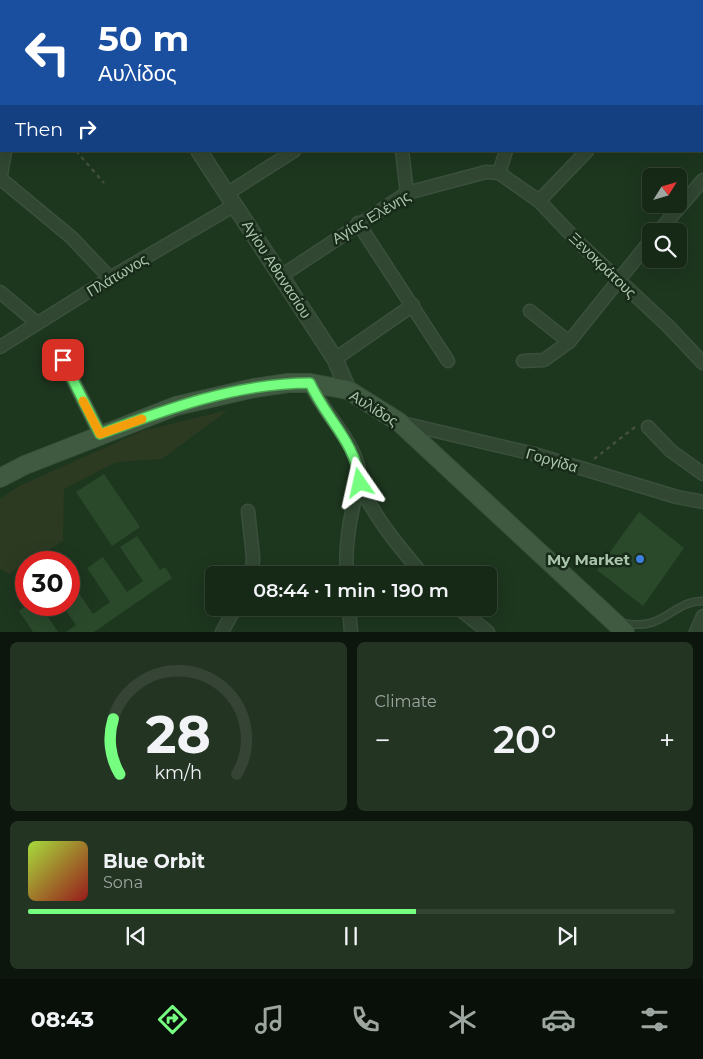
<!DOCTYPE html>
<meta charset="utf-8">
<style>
:root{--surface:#162816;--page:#233423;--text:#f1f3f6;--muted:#9ea6a1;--line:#354435;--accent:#75fe80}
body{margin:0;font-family:Montserrat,sans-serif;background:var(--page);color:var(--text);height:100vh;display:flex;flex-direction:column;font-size:19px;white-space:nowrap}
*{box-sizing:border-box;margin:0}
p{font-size:16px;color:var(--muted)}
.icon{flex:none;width:28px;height:28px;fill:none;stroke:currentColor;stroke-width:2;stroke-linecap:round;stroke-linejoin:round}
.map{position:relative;height:632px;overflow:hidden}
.drawer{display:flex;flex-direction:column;gap:10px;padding:10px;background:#0c160c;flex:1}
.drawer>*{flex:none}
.hud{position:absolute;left:0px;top:0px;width:704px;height:152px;box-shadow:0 5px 20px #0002,0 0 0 1px var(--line);background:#1a4fa0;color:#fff;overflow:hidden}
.needle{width:32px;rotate:53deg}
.controls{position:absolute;left:642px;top:168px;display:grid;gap:10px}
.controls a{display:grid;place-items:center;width:45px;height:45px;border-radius:8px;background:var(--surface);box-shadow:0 5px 20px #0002,0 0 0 1px var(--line);font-size:25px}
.speed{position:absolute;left:15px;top:551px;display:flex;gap:10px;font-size:25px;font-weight:700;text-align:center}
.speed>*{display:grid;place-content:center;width:65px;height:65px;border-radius:50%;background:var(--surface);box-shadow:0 5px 20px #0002,0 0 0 1px var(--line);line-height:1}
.speed .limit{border:8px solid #d22;background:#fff;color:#111}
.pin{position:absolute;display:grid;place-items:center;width:42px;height:42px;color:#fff;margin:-21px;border-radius:10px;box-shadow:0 2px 8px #0006}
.me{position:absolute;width:55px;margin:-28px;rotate:349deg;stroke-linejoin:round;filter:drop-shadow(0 0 4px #0008)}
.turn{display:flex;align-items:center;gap:18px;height:105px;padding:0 15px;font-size:22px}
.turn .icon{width:65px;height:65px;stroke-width:2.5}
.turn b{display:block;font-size:35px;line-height:42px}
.then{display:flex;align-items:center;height:48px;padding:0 15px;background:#0003;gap:10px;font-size:19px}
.big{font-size:38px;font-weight:600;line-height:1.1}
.drawer .widget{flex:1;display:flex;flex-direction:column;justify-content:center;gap:8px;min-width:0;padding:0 18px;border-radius:8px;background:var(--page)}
.drawer .dial{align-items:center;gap:0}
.dial svg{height:130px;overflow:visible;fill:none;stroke:var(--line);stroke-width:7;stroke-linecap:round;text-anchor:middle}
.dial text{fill:var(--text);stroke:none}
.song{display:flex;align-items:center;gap:15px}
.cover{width:60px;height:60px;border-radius:8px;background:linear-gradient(135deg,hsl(80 70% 55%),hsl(0 70% 35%))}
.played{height:5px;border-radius:2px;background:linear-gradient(90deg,var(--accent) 60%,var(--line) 60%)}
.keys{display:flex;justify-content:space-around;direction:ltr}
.heat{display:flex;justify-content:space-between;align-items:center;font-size:28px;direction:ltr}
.drawer .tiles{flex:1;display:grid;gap:10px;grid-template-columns:1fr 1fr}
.widget:last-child{grid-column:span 2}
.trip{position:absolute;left:205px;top:566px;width:292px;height:50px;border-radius:8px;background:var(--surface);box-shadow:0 5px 20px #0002,0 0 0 1px var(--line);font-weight:600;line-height:50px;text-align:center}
.tabs{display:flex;height:80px;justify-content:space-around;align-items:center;background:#091009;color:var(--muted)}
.tabs .icon{width:35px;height:35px}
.tabs .selected{color:var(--accent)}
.tabs b{font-size:22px;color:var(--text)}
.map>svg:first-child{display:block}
</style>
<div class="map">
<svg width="703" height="632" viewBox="0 0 703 632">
<rect width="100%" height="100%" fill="#1d361e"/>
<path fill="#2c3a22" d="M228 410 162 459 116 462 64 489 63 541 9 574 0 569V499L19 486 142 431Z"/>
<g fill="#2a492b">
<path d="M104 474 140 527 112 546 76 492Z"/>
<path d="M639 512 684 548 643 606 597 570Z"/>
<path d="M137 536 160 570 165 567 172 578 94 632H66L76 625 62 605H69L70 580 93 614 110 602 87 568 103 557 127 592 143 581 120 547Z"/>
<path d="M28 605H40L58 632H33L19 611Z"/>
</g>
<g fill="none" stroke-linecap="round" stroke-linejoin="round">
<defs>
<path id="service" d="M623 623C665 632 671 601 703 601"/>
<path id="pedestrian" d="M540 1 542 0"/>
<g id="minor">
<path d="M220 0 224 1"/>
<path d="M568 0 569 1"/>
<path d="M58 1 59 0"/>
<path d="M359 1 361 0"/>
<path d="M702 132 703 133"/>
<path d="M402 151 407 193"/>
<path d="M499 173 506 151"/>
<path d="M1 179 71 237 110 278"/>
<path d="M0 181 5 151"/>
<path d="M228 193 294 151"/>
<path d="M539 201 587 151"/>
<path d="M358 223 448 361"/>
<path d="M659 231 703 180"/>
<path d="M281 276 407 193 486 172 499 173 539 201 579 243 667 325 703 363"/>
<path d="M0 292 37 323"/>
<path d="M530 311 569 342"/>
<path d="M0 347 110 278 235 205"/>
<path d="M335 359 413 305"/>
<path d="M63 360 100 434"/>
<path d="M523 361 544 360 569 342 651 240"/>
<path d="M310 383C322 411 351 437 358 466 361 481 356 492 353 507 348 529 345 552 347 575"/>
<path d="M402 423 534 454 677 497 703 502"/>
<path d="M648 427 671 451 703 474"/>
<path d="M359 483C374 517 399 547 423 575"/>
<path d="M248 511 253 557 252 575"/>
<path d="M349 608 351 632"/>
<path d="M458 608 488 632"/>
<path d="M222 632 235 608"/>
<path d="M696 632 703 616"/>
</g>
<g id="tertiary">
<path d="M96 0 97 1"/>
<path d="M199 151 335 359 348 390"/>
</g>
<path id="secondary" d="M0 478 25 465 176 406 254 388 288 383H310L348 390 399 422 625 632"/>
</defs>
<use href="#service" stroke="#3a503c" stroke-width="9"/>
<use href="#pedestrian" stroke="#3a503c" stroke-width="11"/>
<use href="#minor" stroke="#3a503c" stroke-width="15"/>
<use href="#tertiary" stroke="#3a503c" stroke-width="18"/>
<use href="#secondary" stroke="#3a503c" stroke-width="20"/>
<g stroke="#435038" stroke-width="2.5" stroke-dasharray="4 4" stroke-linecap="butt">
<path d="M76 151 104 183"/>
<path d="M594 459 635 427"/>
</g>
<use href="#service" stroke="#314732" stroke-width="6"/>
<use href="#pedestrian" stroke="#314732" stroke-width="9"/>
<use href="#minor" stroke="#314732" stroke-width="12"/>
<use href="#tertiary" stroke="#314732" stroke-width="15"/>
<use href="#secondary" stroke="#3f5a41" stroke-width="18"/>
</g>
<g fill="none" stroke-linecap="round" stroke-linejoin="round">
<defs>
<path id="route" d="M63 360 100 434C167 409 237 383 310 383 326 419 356 442 360 483"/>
</defs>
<use href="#route" stroke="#4ca553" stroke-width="12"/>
<use href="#route" stroke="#75fe80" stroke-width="9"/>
<path stroke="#f59e0b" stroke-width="9" d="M83 401 100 434 142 419"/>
</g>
<circle fill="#3f7fe0" stroke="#172b18" stroke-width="2" cx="640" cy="559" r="5"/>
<g text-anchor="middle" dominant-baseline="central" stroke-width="5" stroke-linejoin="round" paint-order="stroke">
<g font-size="15" fill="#aac4ac" stroke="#172b18">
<text transform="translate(371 217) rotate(-31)">Αγίας Ελένης</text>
<text transform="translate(603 265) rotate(44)">Ξενοκράτους</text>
<text transform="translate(277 269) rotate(57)">Αγίου Αθανασίου</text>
<text transform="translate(117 275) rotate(-31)">Πλάτωνος</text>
<text transform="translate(374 408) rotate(32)">Αυλίδος</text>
<text transform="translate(552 460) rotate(16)">Γοργίδα</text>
</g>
<g font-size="15" font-weight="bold" fill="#aac4ac" stroke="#172b18" text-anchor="end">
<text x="630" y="559">My Market</text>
</g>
</g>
</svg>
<div class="controls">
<a><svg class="needle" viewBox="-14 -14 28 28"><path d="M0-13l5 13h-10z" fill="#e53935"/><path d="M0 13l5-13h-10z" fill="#9ea6a1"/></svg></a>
<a><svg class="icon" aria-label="search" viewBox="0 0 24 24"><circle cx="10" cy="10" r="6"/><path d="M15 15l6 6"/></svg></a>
</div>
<div class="speed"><div class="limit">30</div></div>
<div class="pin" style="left:63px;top:360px;background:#d93025"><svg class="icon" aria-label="arrive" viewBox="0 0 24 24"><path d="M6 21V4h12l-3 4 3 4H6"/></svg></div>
<svg class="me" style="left:360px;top:483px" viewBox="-20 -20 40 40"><path d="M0-17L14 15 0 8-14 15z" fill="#75fe80" stroke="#fff" stroke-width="4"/></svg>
<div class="trip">08:44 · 1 min · 190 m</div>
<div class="hud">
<div class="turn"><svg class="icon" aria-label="left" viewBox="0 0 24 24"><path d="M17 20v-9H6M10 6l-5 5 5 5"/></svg><div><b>50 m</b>Αυλίδος</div></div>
<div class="then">Then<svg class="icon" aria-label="right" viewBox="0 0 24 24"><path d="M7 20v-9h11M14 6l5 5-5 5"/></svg></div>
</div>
</div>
<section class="drawer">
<div class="tiles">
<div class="widget dial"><svg viewBox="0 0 100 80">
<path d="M14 69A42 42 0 1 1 86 69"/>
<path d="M14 69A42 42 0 0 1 10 35" stroke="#75fe80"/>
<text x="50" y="56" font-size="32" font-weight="700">28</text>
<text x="50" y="72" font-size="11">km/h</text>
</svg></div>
<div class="widget"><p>Climate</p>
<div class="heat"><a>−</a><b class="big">20°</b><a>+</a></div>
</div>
<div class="widget">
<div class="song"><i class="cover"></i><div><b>Blue Orbit</b><p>Sona</p></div></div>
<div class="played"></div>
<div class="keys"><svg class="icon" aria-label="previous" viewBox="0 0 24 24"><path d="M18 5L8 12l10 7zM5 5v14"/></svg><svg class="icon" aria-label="pause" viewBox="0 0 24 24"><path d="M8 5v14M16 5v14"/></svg><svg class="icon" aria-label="next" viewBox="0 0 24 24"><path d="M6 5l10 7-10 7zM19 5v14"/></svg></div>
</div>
</div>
</section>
<nav class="tabs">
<b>08:43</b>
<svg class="icon selected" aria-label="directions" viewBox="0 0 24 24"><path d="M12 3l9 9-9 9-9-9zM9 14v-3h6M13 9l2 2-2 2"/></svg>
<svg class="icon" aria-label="music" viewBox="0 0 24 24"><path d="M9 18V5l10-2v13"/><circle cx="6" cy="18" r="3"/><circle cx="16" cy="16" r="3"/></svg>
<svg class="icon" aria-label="phone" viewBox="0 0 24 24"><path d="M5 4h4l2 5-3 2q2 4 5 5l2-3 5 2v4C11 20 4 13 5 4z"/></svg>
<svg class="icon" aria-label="climate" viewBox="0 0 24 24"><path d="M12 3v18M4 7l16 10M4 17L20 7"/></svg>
<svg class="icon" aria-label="car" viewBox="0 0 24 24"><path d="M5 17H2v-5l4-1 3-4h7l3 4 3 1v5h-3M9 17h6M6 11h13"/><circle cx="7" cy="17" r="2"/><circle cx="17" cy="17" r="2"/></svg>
<svg class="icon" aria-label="filters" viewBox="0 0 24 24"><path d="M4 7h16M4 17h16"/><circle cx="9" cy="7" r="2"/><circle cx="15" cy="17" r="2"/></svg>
</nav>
